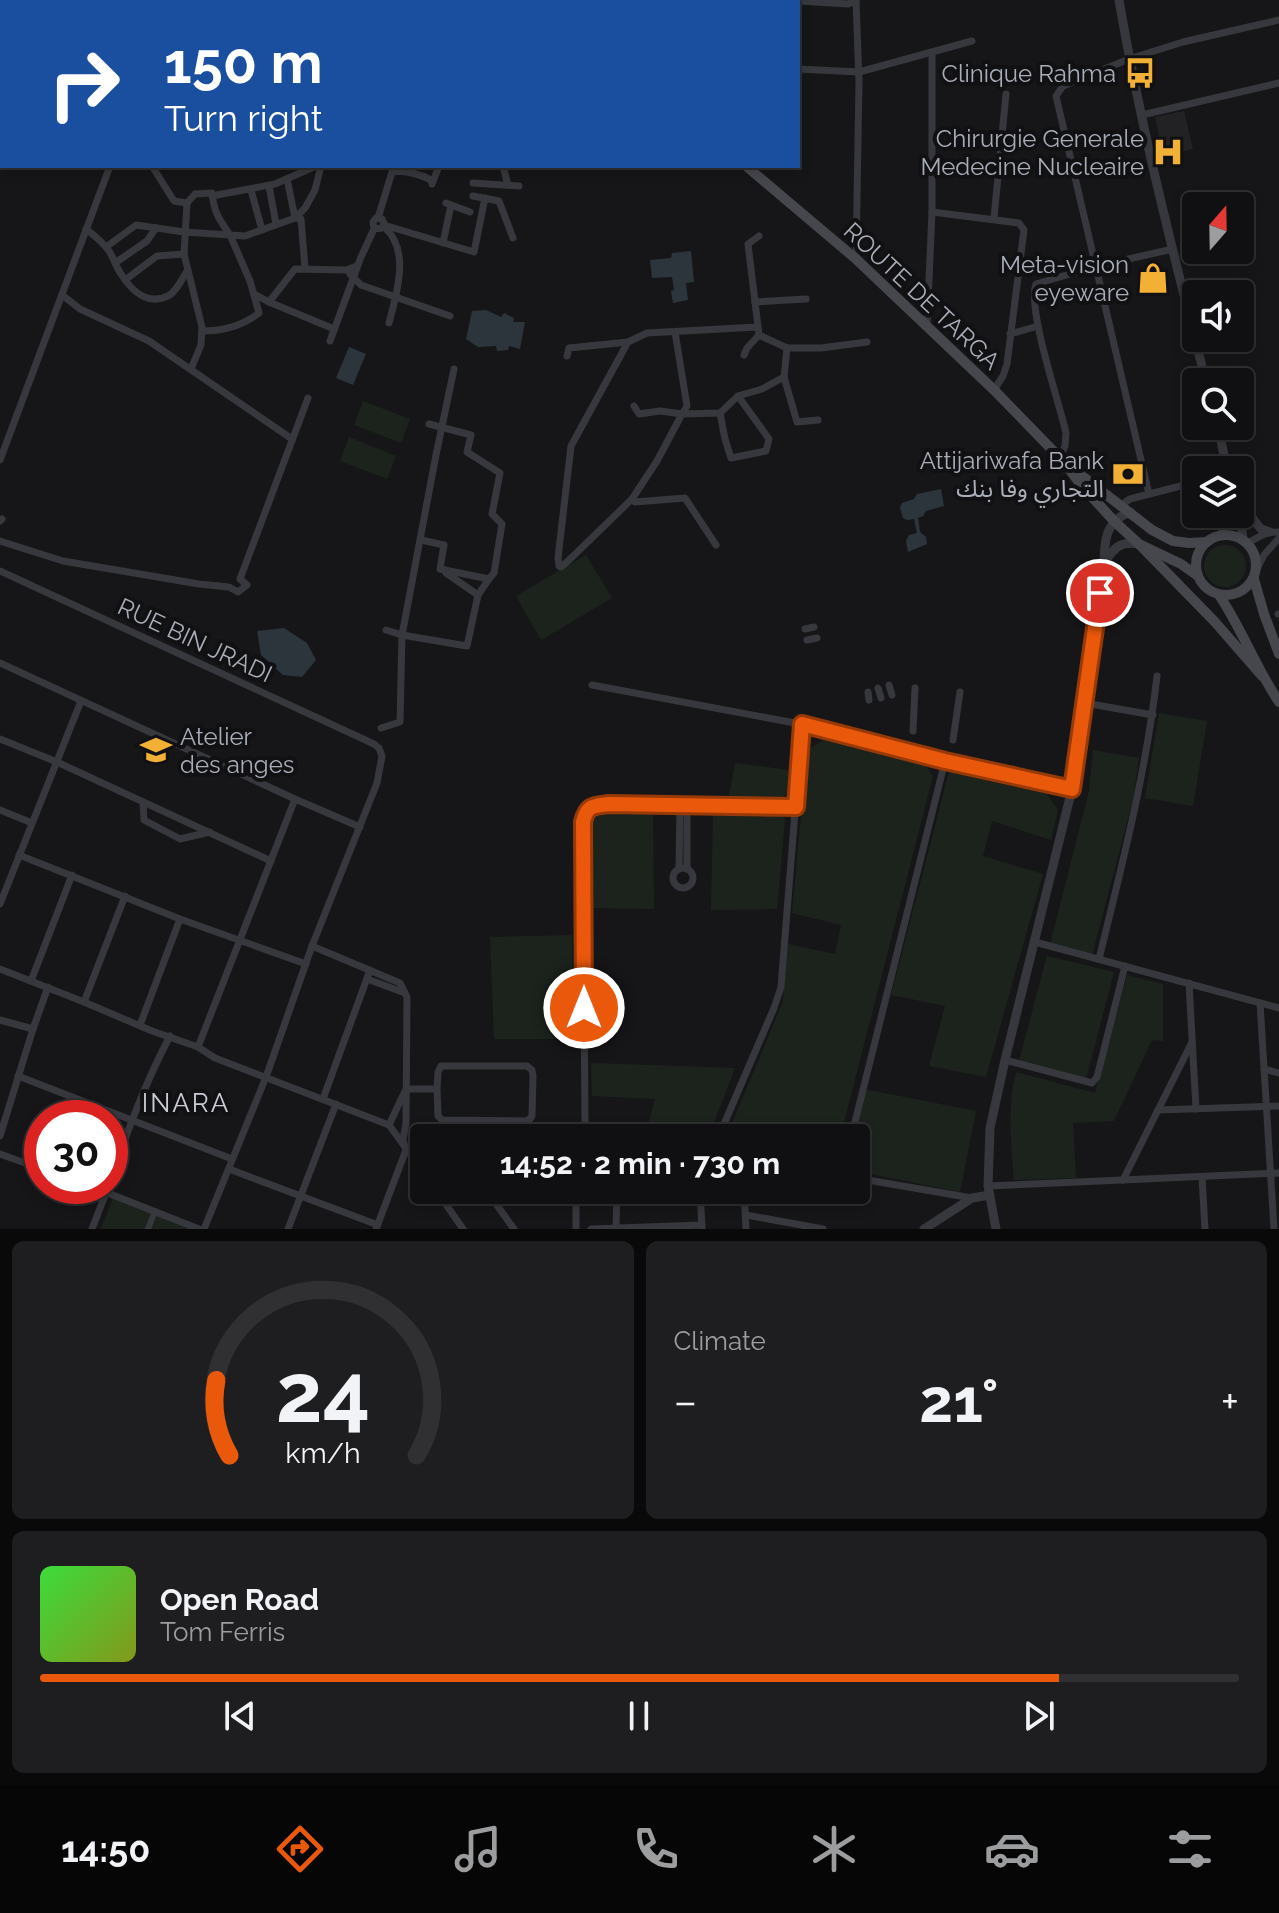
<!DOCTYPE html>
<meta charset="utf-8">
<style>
:root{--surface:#101012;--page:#1e1e20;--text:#f1f3f6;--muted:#9c9d9f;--line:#303032;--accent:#ea580c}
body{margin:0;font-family:Raleway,"Noto Sans Arabic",sans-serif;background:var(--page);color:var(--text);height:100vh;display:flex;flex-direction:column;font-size:30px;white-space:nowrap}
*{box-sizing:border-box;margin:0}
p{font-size:26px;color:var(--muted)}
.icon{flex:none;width:44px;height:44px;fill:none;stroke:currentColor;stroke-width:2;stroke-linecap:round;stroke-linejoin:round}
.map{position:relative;height:1229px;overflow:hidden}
.sheet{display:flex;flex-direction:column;gap:12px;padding:12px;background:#09090a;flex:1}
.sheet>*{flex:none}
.top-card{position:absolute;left:0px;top:0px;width:800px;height:168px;box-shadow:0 4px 12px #0003,0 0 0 2px var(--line);background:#1a4fa0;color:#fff;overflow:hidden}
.needle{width:52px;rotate:20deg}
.fabs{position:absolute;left:1182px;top:192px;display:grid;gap:16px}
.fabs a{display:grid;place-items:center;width:72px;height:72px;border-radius:8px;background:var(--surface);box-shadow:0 4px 12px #0003,0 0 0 2px var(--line);font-size:40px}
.speed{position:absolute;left:24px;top:1100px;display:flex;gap:16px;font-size:40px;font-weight:700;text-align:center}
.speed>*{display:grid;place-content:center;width:104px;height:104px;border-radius:50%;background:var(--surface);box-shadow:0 4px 12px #0003,0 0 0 2px var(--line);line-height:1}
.speed .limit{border:12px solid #d22;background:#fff;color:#111}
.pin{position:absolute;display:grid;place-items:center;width:68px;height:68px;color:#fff;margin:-34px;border:4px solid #fff;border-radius:50%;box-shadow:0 2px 8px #0007}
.me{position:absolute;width:88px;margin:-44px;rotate:0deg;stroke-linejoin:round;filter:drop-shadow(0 0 6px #0008)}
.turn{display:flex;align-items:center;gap:28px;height:168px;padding:0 32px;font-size:36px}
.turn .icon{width:104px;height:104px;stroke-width:2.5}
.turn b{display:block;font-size:56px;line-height:68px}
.big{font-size:60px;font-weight:700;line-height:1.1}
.sheet .card{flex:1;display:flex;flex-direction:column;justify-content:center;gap:12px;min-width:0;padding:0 28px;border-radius:12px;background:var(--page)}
.sheet .dial{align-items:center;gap:0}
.dial svg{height:208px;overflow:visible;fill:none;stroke:var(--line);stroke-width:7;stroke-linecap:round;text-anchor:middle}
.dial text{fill:var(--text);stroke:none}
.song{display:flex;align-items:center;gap:24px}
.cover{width:96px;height:96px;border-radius:12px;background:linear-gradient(135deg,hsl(120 70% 55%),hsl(70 70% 35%))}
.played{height:8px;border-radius:4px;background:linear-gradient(90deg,var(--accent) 85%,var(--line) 85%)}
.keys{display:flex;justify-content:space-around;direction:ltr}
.heat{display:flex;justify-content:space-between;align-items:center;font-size:44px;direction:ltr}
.sheet .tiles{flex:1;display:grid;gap:12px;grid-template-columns:1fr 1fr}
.card:last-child{grid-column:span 2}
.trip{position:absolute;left:410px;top:1124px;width:460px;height:80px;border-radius:8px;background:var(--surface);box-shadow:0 4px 12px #0003,0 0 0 2px var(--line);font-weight:700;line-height:80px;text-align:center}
.menu{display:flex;height:128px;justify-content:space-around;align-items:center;background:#060607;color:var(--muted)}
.menu .icon{width:56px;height:56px}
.menu .selected{color:var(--accent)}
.menu b{font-size:36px;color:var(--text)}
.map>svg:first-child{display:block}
</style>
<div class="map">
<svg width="1279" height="1229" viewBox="0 0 1279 1229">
<rect width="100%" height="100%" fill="#161618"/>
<path fill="#222225" d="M1184 111 1193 149 1164 156 1155 117Z"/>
<g fill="#1c231d">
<path d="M363 401 410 419 401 443 354 425Z"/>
<path d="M349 437 396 456 387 479 340 461Z"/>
<circle cx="1225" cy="566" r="21"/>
<path d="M586 555 612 598 541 640 516 596Z"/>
<path d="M1159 713 1207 721 1193 806 1145 798Z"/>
<path d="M824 740 926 766 933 776 840 1138H726L783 1001 788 944 835 954 841 925 792 913 807 750Z"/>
<path d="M1093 750 1139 758 1133 800 1092 955 1050 944 1089 791Z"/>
<path d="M735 763 789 770 787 793 778 803 728 801Z"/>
<path d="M949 772 1047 794 1058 810 1051 840 992 821 983 856 1043 874 986 1077 929 1066 945 1006 891 995Z"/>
<path d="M595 813 653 814 654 909 587 908 588 823Z"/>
<path d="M713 813 779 814 785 819 777 909 711 910Z"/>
<path d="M572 935 574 1039H494L490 937Z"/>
<path d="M1047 956 1114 972 1086 1079 1019 1061Z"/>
<path d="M1127 975 1163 984V1041L1152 1040 1114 1121 1073 1123 1076 1178 1014 1180C1011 1144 1007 1107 1016 1072L1095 1093Z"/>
<path d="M591 1063 735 1068 709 1135 646 1133 655 1099 592 1096Z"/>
<path d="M864 1089 976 1111 960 1192 856 1171V1138H855Z"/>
<path d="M113 1198 190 1229H101Z"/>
</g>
<g fill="#2c353c">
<path d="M691 251 694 282 686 283 688 300 673 303 671 291 674 290 672 277 652 278 650 260 671 258 672 253Z"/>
<path d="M486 310 501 317 504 313 514 318 513 322H525L520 349 509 346 508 350 497 351 496 346 478 347 466 339 472 311Z"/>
<path d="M349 347 366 354 353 385 336 378Z"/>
<path d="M941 489 944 506 926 511 923 516 918 518 920 532 926 537 927 544 908 552 906 541 909 535 917 533 914 519 907 520 903 518 900 507 902 503 914 499 917 494Z"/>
<path d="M284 628 307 643 316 660 302 677 283 675 261 655 257 631Z"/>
</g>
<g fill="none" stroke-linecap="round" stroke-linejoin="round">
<path stroke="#37383d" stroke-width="6" d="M148 1229 155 1211"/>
<g stroke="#37383d" stroke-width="7">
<path d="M245 0 247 2"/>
<path d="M343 0V2"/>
<path d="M662 0 664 2"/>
<path d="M782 0 848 4 856 1"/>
<path d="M78 2 79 0"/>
<path d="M172 2 173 0"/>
<path d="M430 2 431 0"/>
<path d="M681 2 682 0"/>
<path d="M0 39 2 40"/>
<path d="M798 69 859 72 972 41"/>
<path d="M1142 115 1279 83"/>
<path d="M152 166 174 201 187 203"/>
<path d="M503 166 508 185"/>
<path d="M287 179 295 218 301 219 305 268"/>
<path d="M473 183 519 186"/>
<path d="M269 186 276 224"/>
<path d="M251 190 262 230"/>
<path d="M212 196 275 184 316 166"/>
<path d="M473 196 499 201 513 238"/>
<path d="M446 203 470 212"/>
<path d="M932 212 1019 223 1024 230 1007 364 1003 376 994 390"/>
<path d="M378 218 392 172C404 170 420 174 431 180L432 184 439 166"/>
<path d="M994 218 1006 94"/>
<path d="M384 225 474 252 485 198"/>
<path d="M385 228C411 251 396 295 389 323"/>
<path d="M86 229C95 236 103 242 109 251 114 258 116 267 121 274 131 290 147 306 168 296 176 292 182 279 187 271"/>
<path d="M443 243 451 205"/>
<path d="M106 247 136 225 184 232 230 235 250 281 259 313C242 326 224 331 202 331"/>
<path d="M856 259 859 81 856 0"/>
<path d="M115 263 147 241 156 228"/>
<path d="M350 274 361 285 450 316"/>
<path d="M125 280 157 256 184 254"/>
<path d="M254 294 269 302 295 269 346 270 357 266"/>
<path d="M62 295 80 309 149 341 292 439"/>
<path d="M269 302 334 329"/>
<path d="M755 302 806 299"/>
<path d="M927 326 932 212V52"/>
<path d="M1010 334 1038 326"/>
<path d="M759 335 787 348H821L867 342"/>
<path d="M330 341 361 257 374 229 373 222 376 218 382 219 384 223 382 228 374 229"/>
<path d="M628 342 571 446 558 558 559 566 561 567 566 563 632 499"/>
<path d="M744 355 747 348 759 335 748 244 759 236"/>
<path d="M567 356 569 348 628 342 647 333 757 327"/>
<path d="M191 369 201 345 202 327 184 254 187 203 195 194 212 193C214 213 219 219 230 235L245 236 295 218 305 208 315 190 321 166"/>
<path d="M784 377 797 422 818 420"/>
<path d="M634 406 639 414 660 411 682 414 687 406 675 332"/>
<path d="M720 413 725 439 731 458 766 451 769 439 738 396"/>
<path d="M429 424 471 435 467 452 500 473 492 514 502 524 494 573 489 579"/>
<path d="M1060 458 1065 446 1066 433C1059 401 1027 310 1036 284L1097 266 1173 249"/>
<path d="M0 460 110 166"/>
<path d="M1149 494 1056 96 1063 86 1129 59 1183 42 1279 20"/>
<path d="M1121 505 1130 499 1196 482"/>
<path d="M0 521 2 519"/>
<path d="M0 541 63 561 199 584 229 587 238 592 247 585 240 579 308 398"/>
<path d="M1248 543C1258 537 1267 531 1279 532"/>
<path d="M716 545 685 498 635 502 632 499 657 461 682 414 720 413 738 396 762 389 784 377 787 348"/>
<path d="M1257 569 1264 555 1279 538"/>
<path d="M0 571 374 744 379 748 382 756 377 783 312 946 266 1077 204 1229"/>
<path d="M446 573 478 595"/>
<path d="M1278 614H1279"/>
<path d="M805 629 814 627"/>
<path d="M386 630 402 635 467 646 478 595 489 579 440 569 444 545 421 540"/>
<path d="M807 640 817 638"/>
<path d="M0 663 295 799 360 827"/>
<path d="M592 685 795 723 945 761 1072 789"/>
<path d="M889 685 892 695"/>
<path d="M878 688 881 698"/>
<path d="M868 692 869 700"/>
<path d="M1085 703 1153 715"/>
<path d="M381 728 400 722 402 635 436 455 454 369"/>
<path d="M913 731 915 688"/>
<path d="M0 739 57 762 271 861"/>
<path d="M953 740 960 692"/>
<path d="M143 802 144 820 180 839 210 832"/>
<path d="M687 806V869"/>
<path d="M0 810 32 823"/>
<path d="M19 855 180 919 306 964"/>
<circle cx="683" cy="878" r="10"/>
<path d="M679 869 680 805"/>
<path d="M0 904 81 701"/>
<path d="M1035 942 1279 1008"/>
<path d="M312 946 400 983 407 997 406 1123 403 1140 406 1150 376 1229"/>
<path d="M1099 959C1122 865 1146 773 1157 676"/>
<path d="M0 969 84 1002 152 1031 198 1047 215 1058 389 1125"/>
<path d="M367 979 405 993"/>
<path d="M31 981 72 875"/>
<path d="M1189 983 1196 1109"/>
<path d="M84 1002 125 896"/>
<path d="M1260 1003 1274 1229"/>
<path d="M0 1020 33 1029"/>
<path d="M140 1025 180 919"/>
<path d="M198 1047 295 799"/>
<path d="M1005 1060 1092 1083 1097 1077 1125 966"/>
<path d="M1264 1069 1279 1073"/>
<path d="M18 1076 232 1159"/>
<path d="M323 1099 370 970"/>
<path d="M1158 1110 1279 1106"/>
<path d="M0 1136 33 1029 48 987"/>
<path d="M690 1138 594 1135 587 1132 585 1127 583 822C587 805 593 806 609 804L796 807"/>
<path d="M718 1138 774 1008 781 987 802 724"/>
<path d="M851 1138 945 761"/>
<path d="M406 1150H424"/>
<path d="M0 1154 42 1169"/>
<path d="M229 1169 378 1225"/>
<path d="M424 1173 389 1125 406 1089H437L438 1116 442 1120 526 1121 530 1119 532 1116 533 1076 532 1070 527 1066H441L438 1072 437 1089"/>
<path d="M1202 1177 1205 1229"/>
<path d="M856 1178 972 1198"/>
<path d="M1123 1180 1192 1042"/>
<path d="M110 1182C127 1132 145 1083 170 1036"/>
<path d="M90 1186 199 1229"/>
<path d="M988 1186 1279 1173"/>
<path d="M436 1190 463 1229"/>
<path d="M486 1190 514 1229"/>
<path d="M576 1190V1229"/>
<path d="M700 1190 702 1228"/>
<path d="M744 1190 746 1229"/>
<path d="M746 1215 823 1229"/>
<path d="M92 1229 107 1190"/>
<path d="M288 1229 336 1104"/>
<path d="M591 1229 702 1225"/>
<path d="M616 1229 617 1190"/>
</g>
<g stroke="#37383d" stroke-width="9">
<path d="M1119 0C1141 129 1174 256 1206 382"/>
<path d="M1218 426 1227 470"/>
<path d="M1240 503 1261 529 1270 532"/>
<path d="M1240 512 1243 539"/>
<path d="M1222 535 1226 514"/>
<path d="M1105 562C1114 547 1121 541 1139 544"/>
<path d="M924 1229 972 1198 990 1195"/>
<path d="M996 1229 988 1186 990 1128 1005 1060 1072 789 1104 565C1104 542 1105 521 1130 512"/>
</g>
<g stroke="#45474d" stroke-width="10">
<path d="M546 0 548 2"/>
<path d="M746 166 856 259 994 390 1064 462 1152 530 1173 541 1189 543 1207 542"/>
<path d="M1070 470 1081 485 1114 521 1139 544 1181 564 1198 576"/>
<circle cx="1226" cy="565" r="30"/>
<path d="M1139 544 1215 622 1262 676"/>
<path d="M1254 579 1264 614 1279 654"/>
<path d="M1219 595C1242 629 1256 668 1279 702"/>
</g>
</g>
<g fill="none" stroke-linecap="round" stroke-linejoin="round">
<defs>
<path id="route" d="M584 1008 583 822C587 805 593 806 609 804L796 807 802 724 945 761 1072 789 1100 593"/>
</defs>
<use href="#route" stroke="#983908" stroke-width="20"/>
<use href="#route" stroke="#ea580c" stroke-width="14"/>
</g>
<defs>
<symbol id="bus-bare" viewBox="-9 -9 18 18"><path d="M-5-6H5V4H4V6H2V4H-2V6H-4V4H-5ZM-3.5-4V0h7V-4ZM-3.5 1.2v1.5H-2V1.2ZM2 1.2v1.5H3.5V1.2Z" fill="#f2b134" stroke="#111113" stroke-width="2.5" paint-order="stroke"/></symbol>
<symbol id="hospital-bare" viewBox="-9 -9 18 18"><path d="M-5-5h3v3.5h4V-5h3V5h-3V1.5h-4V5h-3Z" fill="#f2b134" stroke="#111113" stroke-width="2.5" paint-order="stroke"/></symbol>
<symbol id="shop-bare" viewBox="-9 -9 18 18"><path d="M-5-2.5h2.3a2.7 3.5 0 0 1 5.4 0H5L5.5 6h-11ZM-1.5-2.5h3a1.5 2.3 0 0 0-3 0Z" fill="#f2b134" stroke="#111113" stroke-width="2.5" paint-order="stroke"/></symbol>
<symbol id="bank-bare" viewBox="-9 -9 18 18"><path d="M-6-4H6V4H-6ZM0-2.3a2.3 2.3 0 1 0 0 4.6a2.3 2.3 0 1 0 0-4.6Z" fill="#f2b134" stroke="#111113" stroke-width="2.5" paint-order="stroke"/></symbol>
<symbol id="school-bare" viewBox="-9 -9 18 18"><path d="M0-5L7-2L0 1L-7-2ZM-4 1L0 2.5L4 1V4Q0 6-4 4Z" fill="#f2b134" stroke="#111113" stroke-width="2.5" paint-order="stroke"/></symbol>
</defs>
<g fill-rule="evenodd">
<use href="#bus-bare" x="1118" y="51" width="44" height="44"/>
<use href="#hospital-bare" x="1146" y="130" width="44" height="44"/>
<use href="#shop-bare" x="1131" y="256" width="44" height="44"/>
<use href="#bank-bare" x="1106" y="452" width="44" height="44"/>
<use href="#school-bare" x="134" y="728" width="44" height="44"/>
</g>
<g text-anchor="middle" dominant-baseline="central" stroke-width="8" stroke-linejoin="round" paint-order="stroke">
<g font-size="24" fill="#a8adb8" stroke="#111113" text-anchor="end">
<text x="1116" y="73">Clinique Rahma</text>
<text x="1144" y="138">Chirurgie Generale<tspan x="1144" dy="28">Medecine Nucleaire</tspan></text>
<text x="1129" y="264">Meta-vision<tspan x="1129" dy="28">eyeware</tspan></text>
<text x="1104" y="460">Attijariwafa Bank<tspan x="1104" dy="28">التجاري وفا بنك</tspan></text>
<text x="180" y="736" text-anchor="start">Atelier<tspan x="180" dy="28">des anges</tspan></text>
</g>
<g font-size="24" fill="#a8adb8" stroke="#111113">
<text transform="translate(922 296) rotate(43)">ROUTE DE TARGA</text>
<text transform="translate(195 640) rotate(25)">RUE BIN JRADI</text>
</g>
<g font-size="26" letter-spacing="2" fill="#c9ccd4" stroke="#111113">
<text x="186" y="1103">INARA</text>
</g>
</g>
</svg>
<div class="fabs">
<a><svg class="needle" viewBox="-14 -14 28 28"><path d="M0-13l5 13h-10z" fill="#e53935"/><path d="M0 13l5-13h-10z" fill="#9c9d9f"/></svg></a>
<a><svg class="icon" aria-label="sound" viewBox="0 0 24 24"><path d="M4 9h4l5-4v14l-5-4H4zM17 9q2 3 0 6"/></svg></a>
<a><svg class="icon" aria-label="search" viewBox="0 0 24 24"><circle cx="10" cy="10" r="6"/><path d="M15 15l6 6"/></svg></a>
<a><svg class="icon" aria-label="layers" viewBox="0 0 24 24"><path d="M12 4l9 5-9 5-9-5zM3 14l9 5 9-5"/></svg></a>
</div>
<div class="speed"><div class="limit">30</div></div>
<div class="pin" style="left:1100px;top:593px;background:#d93025"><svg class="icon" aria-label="arrive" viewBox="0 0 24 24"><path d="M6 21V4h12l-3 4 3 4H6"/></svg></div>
<svg class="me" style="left:584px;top:1008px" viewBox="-20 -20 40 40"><circle r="17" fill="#ea580c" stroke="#fff" stroke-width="3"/><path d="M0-11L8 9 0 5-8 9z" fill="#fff"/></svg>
<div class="trip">14:52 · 2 min · 730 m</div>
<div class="top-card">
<div class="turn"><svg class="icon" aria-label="right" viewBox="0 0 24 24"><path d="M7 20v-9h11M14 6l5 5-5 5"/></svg><div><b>150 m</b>Turn right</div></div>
</div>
</div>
<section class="sheet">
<div class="tiles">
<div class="card dial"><svg viewBox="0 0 100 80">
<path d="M14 69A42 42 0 1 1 86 69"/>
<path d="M14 69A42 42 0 0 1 9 40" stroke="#ea580c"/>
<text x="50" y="56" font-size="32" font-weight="700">24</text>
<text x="50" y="72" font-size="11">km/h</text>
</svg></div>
<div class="card"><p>Climate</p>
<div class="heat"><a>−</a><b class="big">21°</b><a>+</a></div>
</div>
<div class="card">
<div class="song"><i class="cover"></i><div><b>Open Road</b><p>Tom Ferris</p></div></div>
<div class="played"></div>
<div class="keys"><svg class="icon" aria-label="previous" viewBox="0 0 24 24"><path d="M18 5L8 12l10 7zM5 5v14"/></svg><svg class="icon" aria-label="pause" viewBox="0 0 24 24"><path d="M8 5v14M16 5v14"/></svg><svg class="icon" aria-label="next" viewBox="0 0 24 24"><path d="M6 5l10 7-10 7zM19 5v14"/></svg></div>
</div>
</div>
</section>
<nav class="menu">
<b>14:50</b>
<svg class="icon selected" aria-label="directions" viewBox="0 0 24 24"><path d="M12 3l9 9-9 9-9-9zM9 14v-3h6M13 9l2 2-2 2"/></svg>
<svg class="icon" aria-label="music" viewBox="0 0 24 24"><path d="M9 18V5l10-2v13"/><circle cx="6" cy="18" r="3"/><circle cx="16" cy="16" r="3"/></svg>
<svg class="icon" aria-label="phone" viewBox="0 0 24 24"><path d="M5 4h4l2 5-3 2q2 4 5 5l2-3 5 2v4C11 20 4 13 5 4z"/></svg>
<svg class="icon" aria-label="climate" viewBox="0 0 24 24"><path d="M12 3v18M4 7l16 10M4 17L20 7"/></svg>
<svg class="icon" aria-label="car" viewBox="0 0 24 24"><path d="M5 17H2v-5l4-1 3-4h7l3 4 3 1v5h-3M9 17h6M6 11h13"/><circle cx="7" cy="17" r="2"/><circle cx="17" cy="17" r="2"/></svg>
<svg class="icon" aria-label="filters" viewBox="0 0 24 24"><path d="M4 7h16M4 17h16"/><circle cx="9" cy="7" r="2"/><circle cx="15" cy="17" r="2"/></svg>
</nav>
